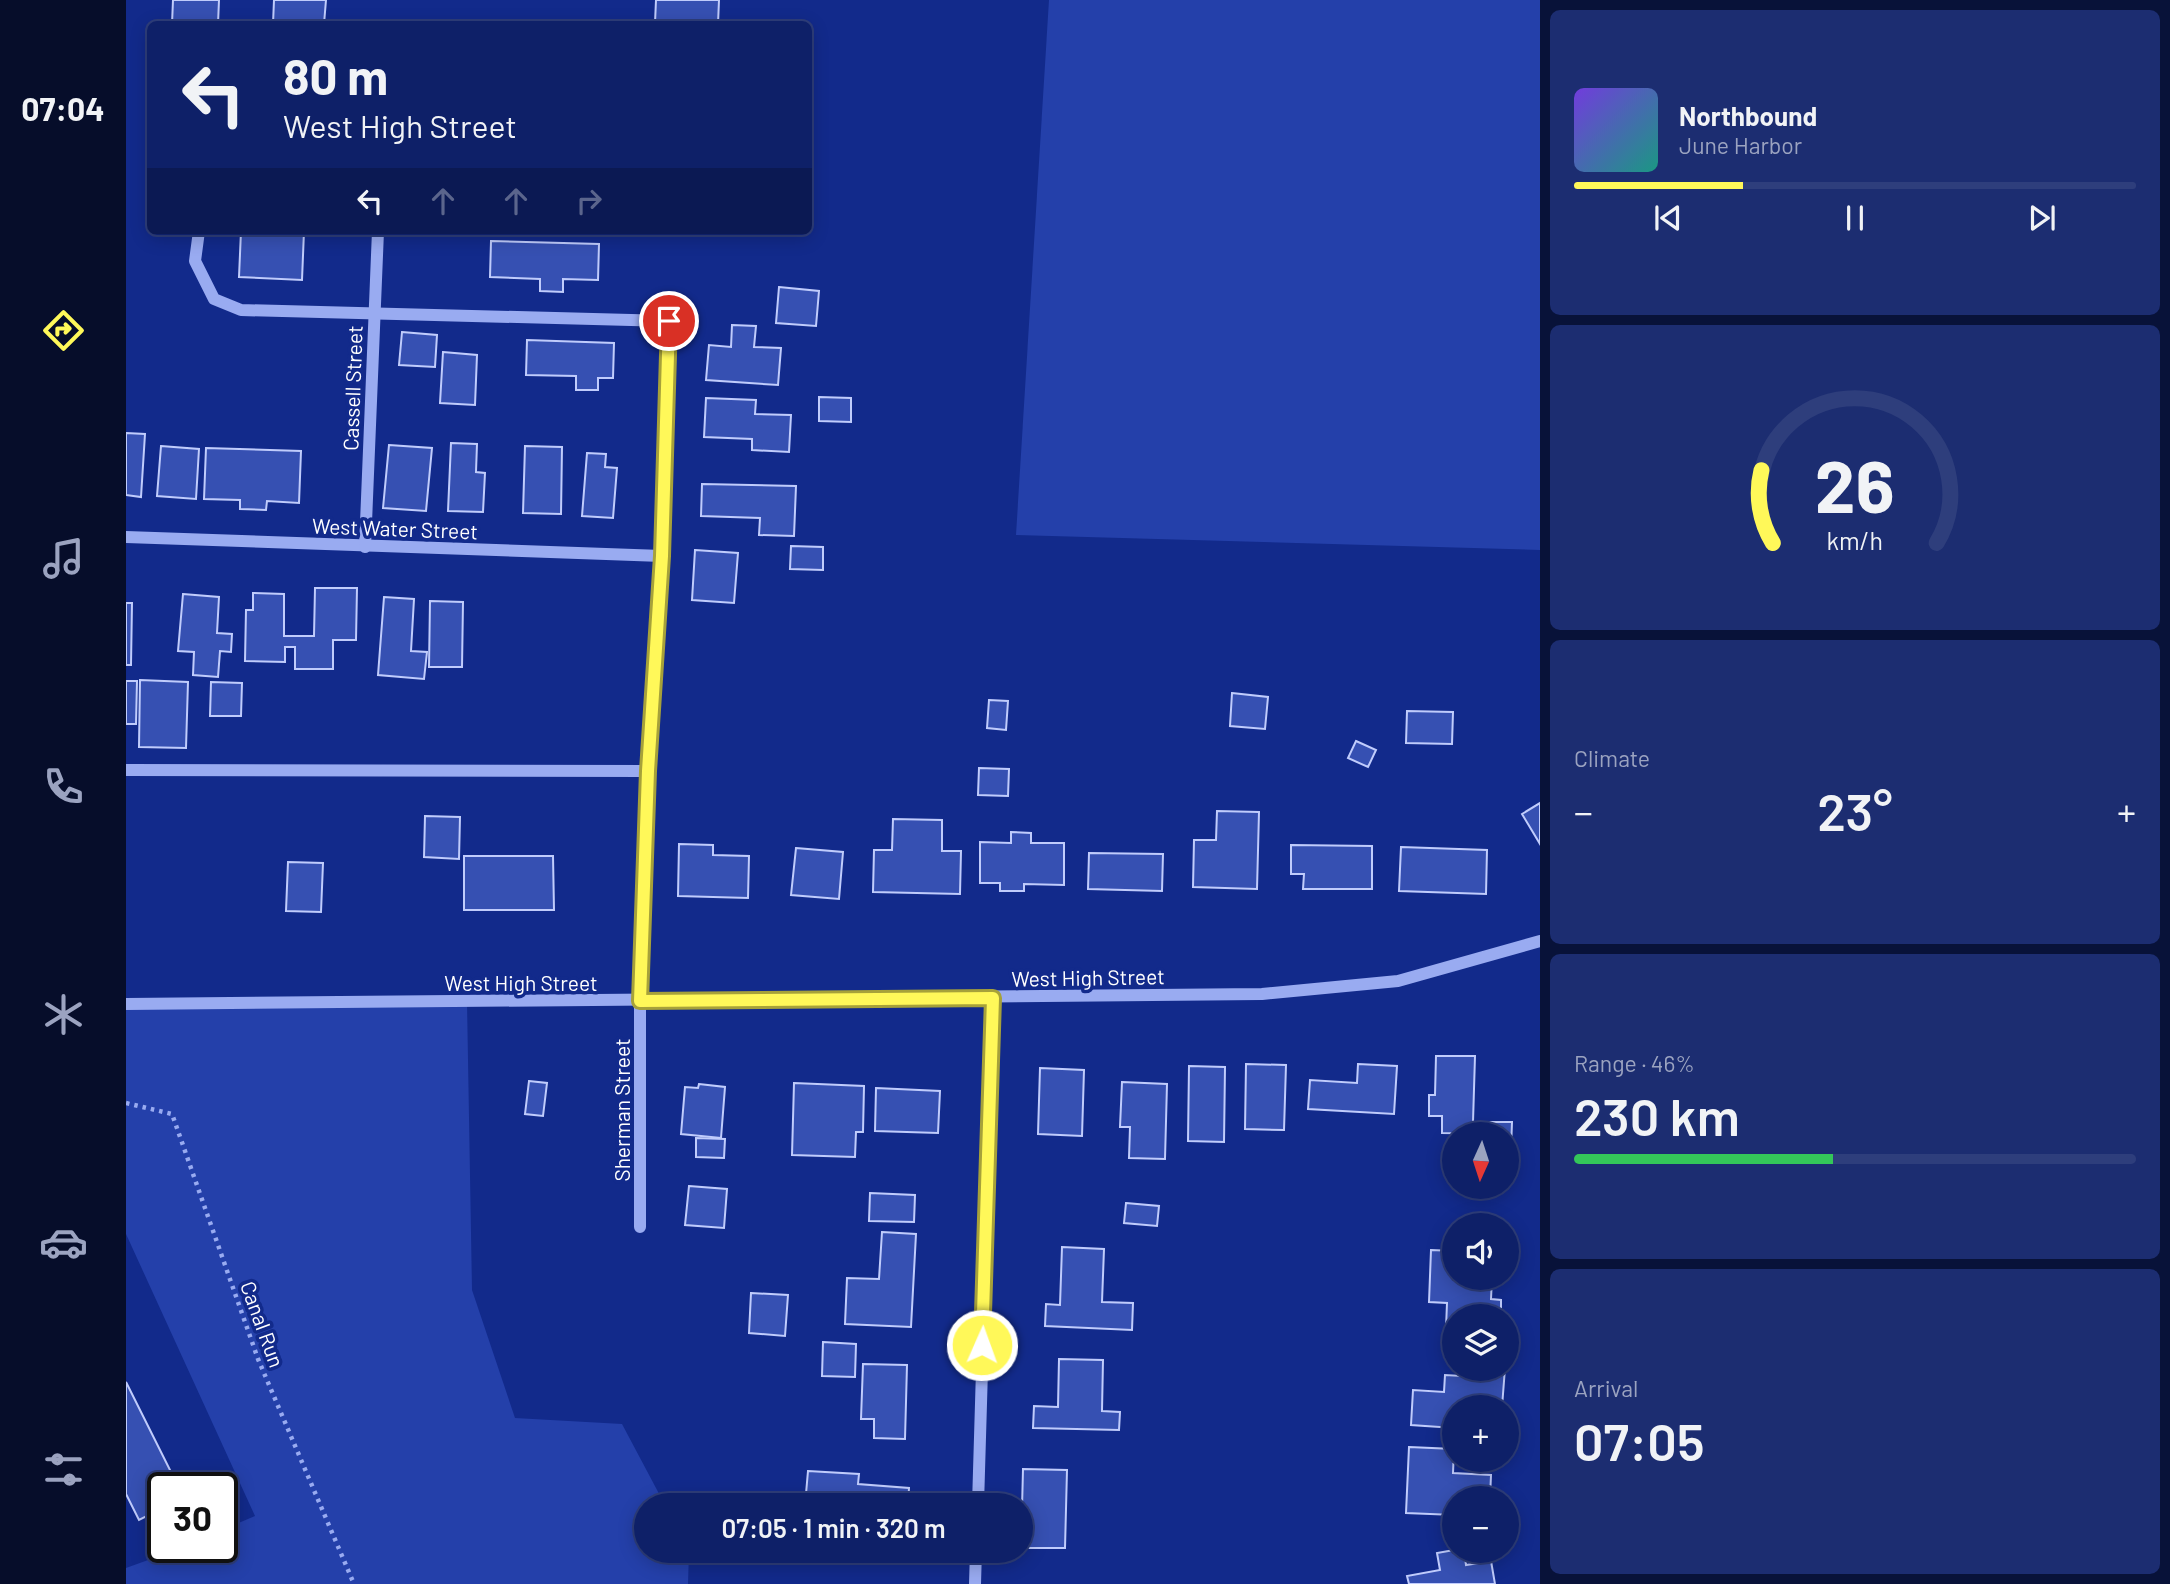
<!DOCTYPE html>
<meta charset="utf-8">
<style>
:root{--surface:#0e2068;--page:#1c2d71;--text:#f1f3f6;--muted:#9ba3c0;--line:#2e3e7c;--accent:#fff859}
body{margin:0;font-family:Barlow,sans-serif;background:var(--page);color:var(--text);height:100vh;display:flex;flex-direction:column;font-size:26px;white-space:nowrap}
*{box-sizing:border-box;margin:0}
p{font-size:23px;color:var(--muted)}
.icon{flex:none;width:38px;height:38px;fill:none;stroke:currentColor;stroke-width:2;stroke-linecap:round;stroke-linejoin:round}
.map{position:relative;flex:1;overflow:hidden}
.panel{display:flex;flex-direction:column;gap:10px;padding:10px;background:#081239;width:630px}
.panel>*{flex:none}
.guide{position:absolute;left:21px;top:21px;width:665px;height:214px;border-radius:10px;box-shadow:0 4px 18px #0003,0 0 0 2px var(--line);background:#0e2068;color:var(--text);overflow:hidden}
.needle{width:46px;rotate:183deg}
.fabs{position:absolute;left:1316px;top:1122px;display:grid;gap:14px}
.fabs a{display:grid;place-items:center;width:77px;height:77px;border-radius:50%;background:var(--surface);box-shadow:0 4px 18px #0003,0 0 0 2px var(--line);font-size:35px}
.speed{position:absolute;left:21px;top:1472px;display:flex;gap:14px;font-size:35px;font-weight:700;text-align:center}
.speed>*{display:grid;place-content:center;width:91px;height:91px;border-radius:50%;background:var(--surface);box-shadow:0 4px 18px #0003,0 0 0 2px var(--line);line-height:1}
.speed .limit{border:4px solid #111;border-radius:10px;background:#fff;color:#111}
.pin{position:absolute;display:grid;place-items:center;width:60px;height:60px;color:#fff;margin:-30px;border:4px solid #fff;border-radius:50%;box-shadow:0 2px 7px #0007}
.me{position:absolute;width:77px;margin:-38px;rotate:2deg;stroke-linejoin:round;filter:drop-shadow(0 0 5px #0008)}
.turn{display:flex;align-items:center;gap:24px;height:147px;padding:0 21px;font-size:32px}
.turn .icon{width:91px;height:91px;stroke-width:2.5}
.turn b{display:block;font-size:49px;line-height:60px}
.lanes{display:flex;align-items:center;height:66px;padding:0 21px;background:#0003;justify-content:center;gap:35px;direction:ltr}
.lanes .off{opacity:.35}
.big{font-size:52px;font-weight:600;line-height:1.1}
.panel .widget{flex:1;display:flex;flex-direction:column;justify-content:center;gap:10px;min-width:0;padding:0 24px;border-radius:10px;background:var(--page)}
.panel .dial{align-items:center;gap:0}
.dial svg{height:182px;overflow:visible;fill:none;stroke:var(--line);stroke-width:7;stroke-linecap:round;text-anchor:middle}
.dial text{fill:var(--text);stroke:none}
.song{display:flex;align-items:center;gap:21px}
.cover{width:84px;height:84px;border-radius:10px;background:linear-gradient(135deg,hsl(260 70% 55%),hsl(170 70% 35%))}
.played{height:7px;border-radius:4px;background:linear-gradient(90deg,var(--accent) 30%,var(--line) 30%)}
.keys{display:flex;justify-content:space-around;direction:ltr}
.heat{display:flex;justify-content:space-between;align-items:center;font-size:38px;direction:ltr}
.charge{height:10px;border-radius:5px;background:linear-gradient(90deg,#34c759 46%,var(--line) 0)}
.trip{position:absolute;left:508px;top:1493px;width:399px;height:70px;border-radius:35px;background:var(--surface);box-shadow:0 4px 18px #0003,0 0 0 2px var(--line);font-weight:600;line-height:70px;text-align:center}
main{display:flex;flex:1;min-height:0}
.dock{display:flex;flex-direction:column;width:126px;justify-content:space-around;align-items:center;background:#060d2a;color:var(--muted)}
.dock .icon{width:49px;height:49px}
.dock .on{color:var(--accent)}
.dock b{font-size:32px;color:var(--text)}
.map>svg:first-child{display:block}
</style>
<main>
<nav class="dock">
<b>07:04</b>
<svg class="icon on" aria-label="directions" viewBox="0 0 24 24"><path d="M12 3l9 9-9 9-9-9zM9 14v-3h6M13 9l2 2-2 2"/></svg>
<svg class="icon" aria-label="music" viewBox="0 0 24 24"><path d="M9 18V5l10-2v13"/><circle cx="6" cy="18" r="3"/><circle cx="16" cy="16" r="3"/></svg>
<svg class="icon" aria-label="phone" viewBox="0 0 24 24"><path d="M5 4h4l2 5-3 2q2 4 5 5l2-3 5 2v4C11 20 4 13 5 4z"/></svg>
<svg class="icon" aria-label="climate" viewBox="0 0 24 24"><path d="M12 3v18M4 7l16 10M4 17L20 7"/></svg>
<svg class="icon" aria-label="car" viewBox="0 0 24 24"><path d="M5 17H2v-5l4-1 3-4h7l3 4 3 1v5h-3M9 17h6M6 11h13"/><circle cx="7" cy="17" r="2"/><circle cx="17" cy="17" r="2"/></svg>
<svg class="icon" aria-label="filters" viewBox="0 0 24 24"><path d="M4 7h16M4 17h16"/><circle cx="9" cy="7" r="2"/><circle cx="15" cy="17" r="2"/></svg>
</nav>
<div class="map">
<svg width="1414" height="1584" viewBox="0 0 1414 1584">
<rect width="100%" height="100%" fill="#122a8b"/>
<g fill="#2440aa">
<path d="M923 0H1414V550L890 535Z"/>
<path d="M341 1002 346 1290 389 1418 496 1424 539 1505H520V1550L563 1551 562 1584H0V1568L58 1547H96V1530L129 1516 0 1234V1004Z"/>
</g>
<g fill="#3650b2" stroke="#c0ccfc" stroke-width="2">
<path d="M47 0H93L92 24H46Z"/>
<path d="M148 0H200L198 24H147Z"/>
<path d="M530 0H593L592 24 529 23Z"/>
<path d="M115 231H178L176 280 113 277Z"/>
<path d="M365 241 473 244 472 280 437 279V292L414 291V279L364 277Z"/>
<path d="M653 287 693 291 690 326 650 323Z"/>
<path d="M606 325 630 326 628 347 655 348 652 385 580 380 583 345 605 347Z"/>
<path d="M276 332 311 335 309 367 273 365Z"/>
<path d="M401 340 488 343 487 378H472V390H450V376L400 375Z"/>
<path d="M317 352 351 355 349 405 314 403Z"/>
<path d="M693 397 725 398V422L693 421Z"/>
<path d="M580 398 630 400 629 414 665 415 663 452 626 450V439L578 437Z"/>
<path d="M0 433 19 434 15 497 0 495Z"/>
<path d="M325 443 351 444 350 472 359 473 357 512 322 511Z"/>
<path d="M263 445 306 448 300 511 257 508Z"/>
<path d="M35 446 73 449 70 499 31 496Z"/>
<path d="M399 446 436 447 435 514 397 513Z"/>
<path d="M80 448 175 451 173 503 141 501 140 510 114 509V500L78 499Z"/>
<path d="M461 453 480 454 479 467 491 468 487 518 456 516Z"/>
<path d="M576 484 670 486 668 536 633 535 634 518 575 516Z"/>
<path d="M665 546 697 547V570L664 569Z"/>
<path d="M569 550 612 553 608 603 566 600Z"/>
<path d="M189 588H231L230 640H207V669H169V647H159V662L119 661 120 610H127V593L158 594V636H188Z"/>
<path d="M57 594 93 597 91 633 106 634 105 652 94 651 92 677 67 675 68 652 52 651Z"/>
<path d="M258 597 288 599 285 651 301 652 298 679 252 675Z"/>
<path d="M304 601 337 602 336 667H303Z"/>
<path d="M0 603H6L5 665H0Z"/>
<path d="M14 680 62 682 60 748 13 747Z"/>
<path d="M0 681H11L10 724H0Z"/>
<path d="M85 682 116 683 115 716H84Z"/>
<path d="M1106 693 1142 697 1139 729 1104 726Z"/>
<path d="M863 700 882 701 880 730 861 728Z"/>
<path d="M1281 711 1327 712 1326 744 1280 743Z"/>
<path d="M1230 741 1250 750 1242 767 1222 758Z"/>
<path d="M853 768 883 769 882 796 852 795Z"/>
<path d="M1414 803V844L1396 814Z"/>
<path d="M1091 811 1133 812 1131 889 1067 887 1068 840H1090Z"/>
<path d="M299 816 334 817 333 859 298 857Z"/>
<path d="M767 819 816 820V851H835L834 894 747 892 748 850H766Z"/>
<path d="M885 832 905 833V843H938V885L898 884V891H874V883H854V842L885 843Z"/>
<path d="M553 844 587 845V855L623 856 622 898 552 896Z"/>
<path d="M1165 845 1246 846V889H1177L1178 874H1165Z"/>
<path d="M1275 847 1361 850 1360 894 1273 891Z"/>
<path d="M670 848 717 852 713 899 665 895Z"/>
<path d="M963 853 1037 854 1036 891 962 889Z"/>
<path d="M338 856H427L428 910H338Z"/>
<path d="M162 862 197 863 195 912 160 911Z"/>
<path d="M1310 1056H1349L1347 1122H1386L1385 1150H1381V1134L1316 1133V1116H1303V1095H1309Z"/>
<path d="M1120 1064 1160 1065 1158 1130 1119 1129Z"/>
<path d="M1232 1064 1271 1066 1268 1114 1182 1109 1184 1080 1231 1083Z"/>
<path d="M1063 1066 1099 1067 1098 1142 1062 1141Z"/>
<path d="M914 1068 958 1070 956 1136 912 1134Z"/>
<path d="M403 1081 421 1083 417 1116 399 1114Z"/>
<path d="M996 1082 1041 1084 1039 1159 1003 1158 1004 1127H994Z"/>
<path d="M668 1083 738 1086 737 1132H730L729 1157 666 1155Z"/>
<path d="M573 1084 599 1087 595 1138 555 1134 559 1087 572 1088Z"/>
<path d="M750 1088 814 1091 812 1133 749 1131Z"/>
<path d="M570 1138 599 1139 598 1158 570 1157Z"/>
<path d="M563 1186 601 1189 598 1228 559 1225Z"/>
<path d="M744 1193 789 1195 788 1222 743 1221Z"/>
<path d="M1000 1203 1033 1206 1031 1226 998 1223Z"/>
<path d="M756 1232 790 1234 785 1327 719 1324 721 1278 753 1279Z"/>
<path d="M936 1247 978 1249 976 1302 1007 1303 1006 1330 919 1326 920 1304 934 1305Z"/>
<path d="M1305 1250 1328 1251V1278H1366L1365 1299 1375 1300V1316H1328V1329L1320 1328 1321 1303 1303 1302Z"/>
<path d="M625 1293 662 1295 659 1336 623 1333Z"/>
<path d="M697 1342 730 1344 729 1377 696 1376Z"/>
<path d="M933 1359 977 1360 976 1411 994 1412 993 1430 907 1428 908 1406 932 1407Z"/>
<path d="M737 1364 781 1365 779 1439 748 1438V1419H735Z"/>
<path d="M1336 1368H1379L1376 1407H1328V1428L1285 1425 1287 1390 1318 1392 1319 1375 1336 1376Z"/>
<path d="M0 1382 53 1488H37V1508L13 1520 0 1494Z"/>
<path d="M1283 1447 1328 1449 1327 1473 1365 1475 1364 1498H1328V1515L1280 1513Z"/>
<path d="M897 1469 941 1470 939 1548H895Z"/>
<path d="M682 1471 733 1474 732 1484 783 1488 782 1505H679Z"/>
<path d="M1328 1550H1338L1340 1565 1365 1561 1369 1584H1283L1281 1576 1314 1570 1311 1553Z"/>
</g>
<g fill="none" stroke-linecap="round" stroke-linejoin="round">
<path stroke="#99abf1" stroke-width="4.5" stroke-dasharray="3.5 5" stroke-linecap="butt" d="M0 1103 46 1114 132 1359 228 1584"/>
<g stroke="#99abf1" stroke-width="12">
<path d="M73 231 69 261 88 299 115 310 543 321 536 556 522 771 514 1001V1227"/>
<path d="M0 537 536 556"/>
<path d="M239 547 252 231"/>
<path d="M0 770 522 771"/>
<path d="M0 1004 1136 994 1272 981 1414 941"/>
<path d="M852 1505 867 998"/>
<path d="M849 1584 850 1550"/>
</g>
</g>
<g fill="none" stroke-linecap="round" stroke-linejoin="round">
<defs>
<path id="route" d="M543 321 536 556 522 771 514 1001 867 998 856 1345"/>
</defs>
<use href="#route" stroke="#a6a13a" stroke-width="18"/>
<use href="#route" stroke="#fff859" stroke-width="12"/>
</g>
<g text-anchor="middle" dominant-baseline="central" stroke-width="7" stroke-linejoin="round" paint-order="stroke">
<g font-size="21" fill="#fff" stroke="#122a8b">
<text transform="translate(226 388) rotate(-88)">Cassell Street</text>
<text transform="translate(269 528) rotate(2)">West Water Street</text>
<text transform="translate(962 977) rotate(-1)">West High Street</text>
<text x="395" y="982">West High Street</text>
<text transform="translate(495 1110) rotate(-90)">Sherman Street</text>
<text transform="translate(137 1324) rotate(70)">Canal Run</text>
</g>
</g>
</svg>
<div class="fabs">
<a><svg class="needle" viewBox="-14 -14 28 28"><path d="M0-13l5 13h-10z" fill="#e53935"/><path d="M0 13l5-13h-10z" fill="#9ba3c0"/></svg></a>
<a><svg class="icon" aria-label="sound" viewBox="0 0 24 24"><path d="M4 9h4l5-4v14l-5-4H4zM17 9q2 3 0 6"/></svg></a>
<a><svg class="icon" aria-label="layers" viewBox="0 0 24 24"><path d="M12 4l9 5-9 5-9-5zM3 14l9 5 9-5"/></svg></a>
<a>+</a>
<a>−</a>
</div>
<div class="speed"><div class="limit">30</div></div>
<div class="pin" style="left:543px;top:321px;background:#d93025"><svg class="icon" aria-label="arrive" viewBox="0 0 24 24"><path d="M6 21V4h12l-3 4 3 4H6"/></svg></div>
<svg class="me" style="left:856px;top:1345px" viewBox="-20 -20 40 40"><circle r="17" fill="#fff859" stroke="#fff" stroke-width="3"/><path d="M0-11L8 9 0 5-8 9z" fill="#fff"/></svg>
<div class="trip">07:05 · 1 min · 320 m</div>
<div class="guide">
<div class="turn"><svg class="icon" aria-label="left" viewBox="0 0 24 24"><path d="M17 20v-9H6M10 6l-5 5 5 5"/></svg><div><b>80 m</b>West High Street</div></div>
<div class="lanes"><svg class="icon" aria-label="left" viewBox="0 0 24 24"><path d="M17 20v-9H6M10 6l-5 5 5 5"/></svg><svg class="icon off" aria-label="ahead" viewBox="0 0 24 24"><path d="M12 20V5M6 11l6-6 6 6"/></svg><svg class="icon off" aria-label="ahead" viewBox="0 0 24 24"><path d="M12 20V5M6 11l6-6 6 6"/></svg><svg class="icon off" aria-label="right" viewBox="0 0 24 24"><path d="M7 20v-9h11M14 6l5 5-5 5"/></svg></div>
</div>
</div>
<section class="panel">
<div class="widget">
<div class="song"><i class="cover"></i><div><b>Northbound</b><p>June Harbor</p></div></div>
<div class="played"></div>
<div class="keys"><svg class="icon" aria-label="previous" viewBox="0 0 24 24"><path d="M18 5L8 12l10 7zM5 5v14"/></svg><svg class="icon" aria-label="pause" viewBox="0 0 24 24"><path d="M8 5v14M16 5v14"/></svg><svg class="icon" aria-label="next" viewBox="0 0 24 24"><path d="M6 5l10 7-10 7zM19 5v14"/></svg></div>
</div>
<div class="widget dial"><svg viewBox="0 0 100 80">
<path d="M14 69A42 42 0 1 1 86 69"/>
<path d="M14 69A42 42 0 0 1 9 37" stroke="#fff859"/>
<text x="50" y="56" font-size="32" font-weight="700">26</text>
<text x="50" y="72" font-size="11">km/h</text>
</svg></div>
<div class="widget"><p>Climate</p>
<div class="heat"><a>−</a><b class="big">23°</b><a>+</a></div>
</div>
<div class="widget"><p>Range · 46%</p><b class="big">230 km</b><div class="charge"></div></div>
<div class="widget"><p>Arrival</p><b class="big">07:05</b></div>
</section>
</main>
